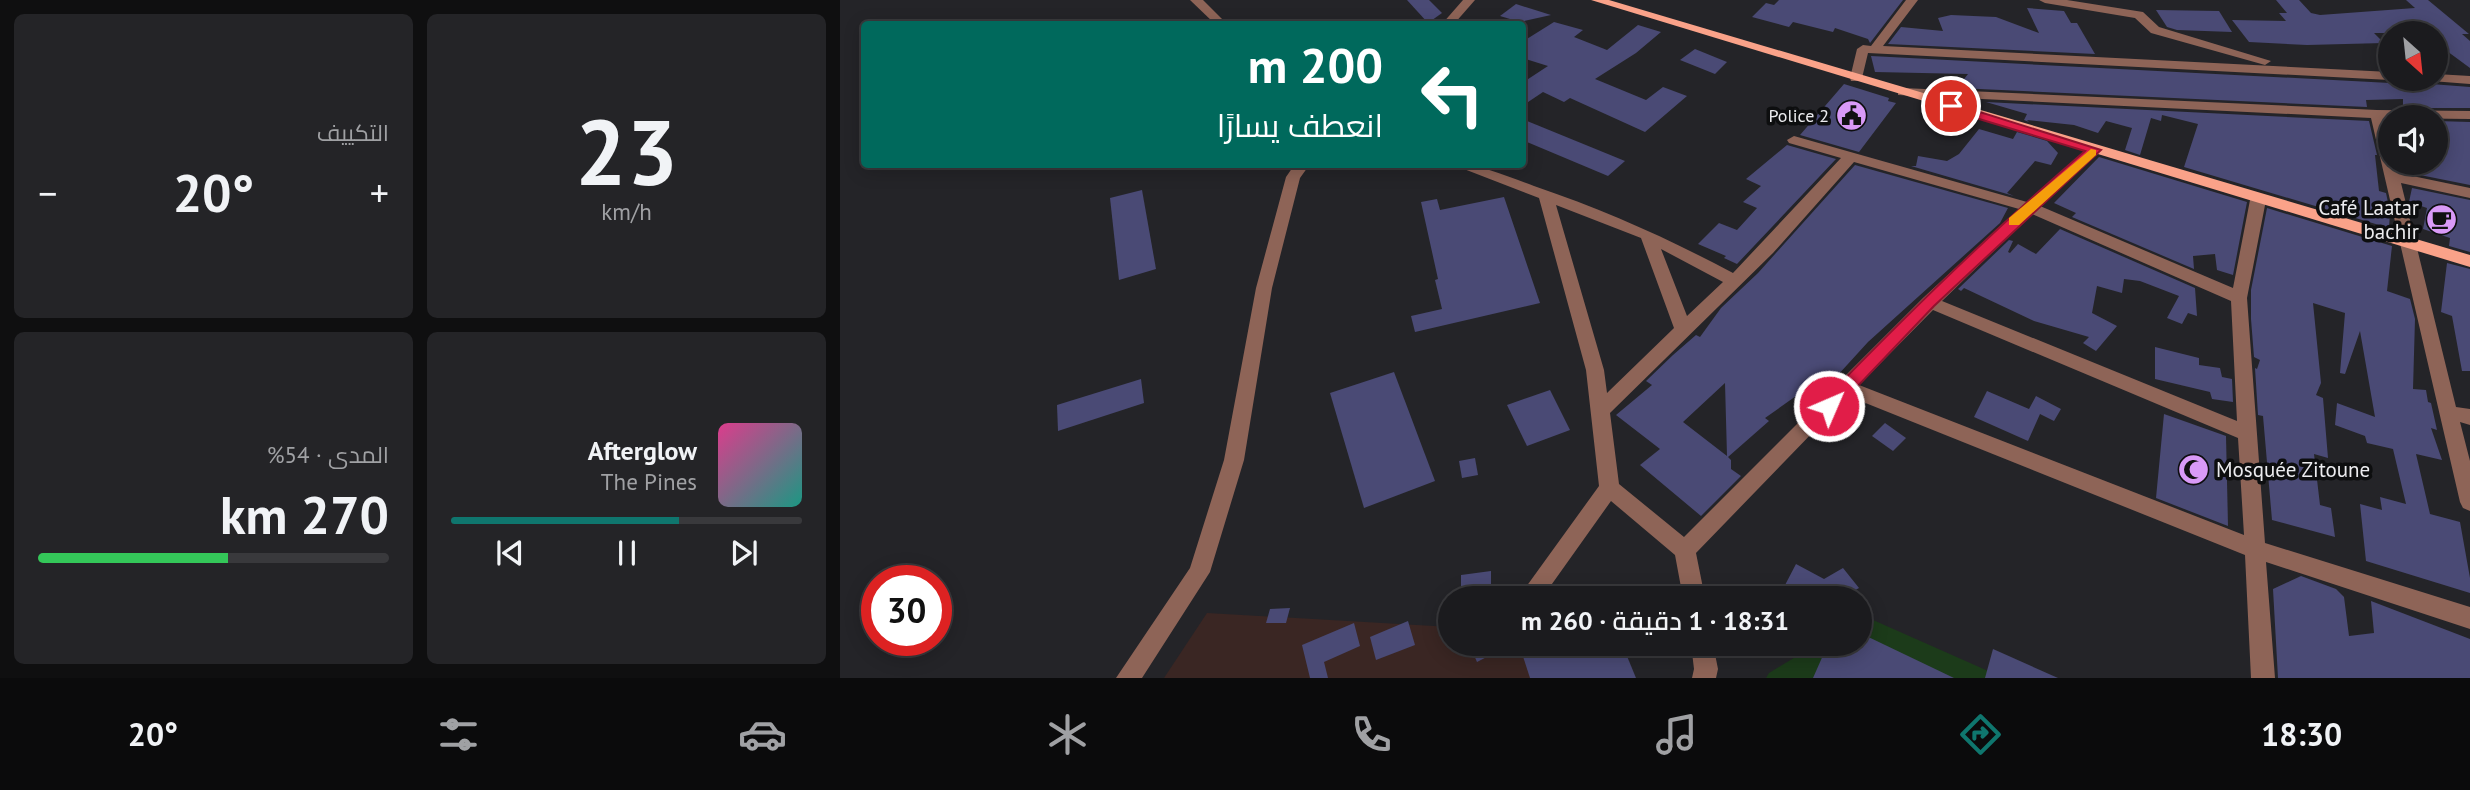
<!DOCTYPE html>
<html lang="ar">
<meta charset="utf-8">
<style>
:root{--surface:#1b1b1e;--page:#242427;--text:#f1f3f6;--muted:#a0a1a4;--line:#39393c;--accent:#0f766e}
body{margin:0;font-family:"PT Sans",Cairo,sans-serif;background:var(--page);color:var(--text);direction:rtl;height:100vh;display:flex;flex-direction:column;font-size:26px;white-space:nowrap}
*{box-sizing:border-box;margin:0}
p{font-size:23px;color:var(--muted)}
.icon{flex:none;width:38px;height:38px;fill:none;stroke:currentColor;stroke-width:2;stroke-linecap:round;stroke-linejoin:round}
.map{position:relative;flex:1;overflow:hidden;direction:ltr}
.panel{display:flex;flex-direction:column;gap:14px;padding:14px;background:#0f0f10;width:840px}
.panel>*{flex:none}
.guide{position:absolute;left:21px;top:21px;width:665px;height:147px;border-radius:7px;box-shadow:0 4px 18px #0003,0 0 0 2px var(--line);direction:rtl;background:#00695c;color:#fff;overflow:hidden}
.needle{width:46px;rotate:153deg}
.controls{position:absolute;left:1538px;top:21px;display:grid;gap:14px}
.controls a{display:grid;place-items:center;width:70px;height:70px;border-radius:50%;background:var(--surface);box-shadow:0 4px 18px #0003,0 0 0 2px var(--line);font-size:35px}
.speed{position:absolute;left:21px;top:565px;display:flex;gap:14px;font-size:35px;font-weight:700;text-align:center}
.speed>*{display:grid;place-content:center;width:91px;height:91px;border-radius:50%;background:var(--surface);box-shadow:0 4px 18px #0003,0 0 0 2px var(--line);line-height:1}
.speed .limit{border:10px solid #d22;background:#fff;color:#111}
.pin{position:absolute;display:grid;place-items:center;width:60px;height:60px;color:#fff;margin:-30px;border:4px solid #fff;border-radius:50%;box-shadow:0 2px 7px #0007}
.me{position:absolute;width:77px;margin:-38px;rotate:45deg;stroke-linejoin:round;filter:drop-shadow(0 0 5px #0008)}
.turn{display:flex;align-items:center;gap:24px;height:147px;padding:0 28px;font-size:32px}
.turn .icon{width:91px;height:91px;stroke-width:2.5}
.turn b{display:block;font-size:49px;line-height:60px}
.big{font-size:52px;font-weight:600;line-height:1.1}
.panel .card{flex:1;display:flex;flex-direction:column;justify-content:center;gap:10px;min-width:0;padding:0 24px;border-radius:10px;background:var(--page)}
.panel .dial{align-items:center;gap:0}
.dial b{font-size:91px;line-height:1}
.song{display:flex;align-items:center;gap:21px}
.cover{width:84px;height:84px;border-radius:10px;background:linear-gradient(135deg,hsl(330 70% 55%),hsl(170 70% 35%))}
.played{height:7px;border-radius:4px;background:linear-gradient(90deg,var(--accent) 65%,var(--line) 65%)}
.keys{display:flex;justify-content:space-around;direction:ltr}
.heat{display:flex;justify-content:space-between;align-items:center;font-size:38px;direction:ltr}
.charge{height:10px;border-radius:5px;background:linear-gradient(90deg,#34c759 54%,var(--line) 0)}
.panel .tiles{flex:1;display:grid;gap:14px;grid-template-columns:repeat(2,1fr)}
.trip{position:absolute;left:598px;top:586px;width:434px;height:70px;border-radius:35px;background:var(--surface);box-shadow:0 4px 18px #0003,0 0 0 2px var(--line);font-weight:600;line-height:70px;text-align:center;direction:rtl}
.tab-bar{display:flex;height:112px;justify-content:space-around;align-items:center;background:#0b0b0c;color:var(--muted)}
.tab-bar .icon{width:49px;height:49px}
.tab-bar .on{color:var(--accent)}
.tab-bar b{font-size:32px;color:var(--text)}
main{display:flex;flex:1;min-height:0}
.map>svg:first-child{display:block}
</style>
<main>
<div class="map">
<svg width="1630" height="678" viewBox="0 0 1630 678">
<rect width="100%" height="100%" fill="#242428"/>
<path fill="#3a2623" d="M367 613 611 627V644H698L709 678H324Z"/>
<path fill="#1c3b1a" d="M1024 616 1164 678H926L929 673 977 644H1020V618Z"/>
<g fill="#4a4a75" fill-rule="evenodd">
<path d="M567 0H589L602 13 588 23Z"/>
<path d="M939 0H1063L1030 43 1028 39 995 28 993 32 953 22 949 27 912 17 926 3 934 5Z"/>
<path d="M1436 0H1459L1471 13 1480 15 1575 8 1566 0H1588L1629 34H1622L1630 41V68L1596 43V33H1534L1544 43 1467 45 1409 42 1392 20 1446 21 1439 13H1447Z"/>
<path d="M676 4 711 15 680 22 660 16Z"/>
<path d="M1187 8 1224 11 1231 23H1237L1255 54 1048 44 1061 27 1103 31 1098 18 1111 15 1156 17 1199 33Z"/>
<path d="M1316 10 1379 11 1392 32 1337 30 1327 27Z"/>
<path d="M714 22 743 30 734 37 767 50 798 25 821 32 796 53 755 79 806 100 823 87 847 96 805 132 730 98 724 102 703 92 682 106V83L708 66 682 58V42Z"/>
<path d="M855 49 887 62 875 74 840 60Z"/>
<path d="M1031 56 1550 83 1558 79H1587L1591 84 1630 87V108H1563V99L1526 100 1527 107 1117 88 1128 74 1035 72Z"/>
<path d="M1004 84 1049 98 1048 101 1056 103 1019 152 960 135Z"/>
<path d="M1146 102 1529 121 1537 155H1535L1539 191 1546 193 1550 212 1549 228 1344 167 1358 124 1322 115 1321 121 1311 118 1300 155 1285 150 1292 128 1266 121 1258 133 1234 125 1187 120 1189 122 1184 120 1187 114Z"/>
<path d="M682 119 785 161 768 176 682 140Z"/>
<path d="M1596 121 1630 122V185L1575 174 1577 163H1596Z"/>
<path d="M1139 129 1173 139 1177 132 1207 141 1218 153 1211 165 1195 161 1167 193 1174 196 1071 166H1076L1078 156 1107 161 1119 154Z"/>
<path d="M947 145 996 159 897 264 884 258 886 256 858 244 879 223 897 230 917 208 903 202 921 186 906 179Z"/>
<path d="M1259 157 1407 202 1393 275 1377 270 1375 254 1353 256 1354 269 1232 217 1236 213 1214 203Z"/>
<path d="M1015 165 1168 208 1160 223 1028 342 997 376 990 372 925 418 929 421 888 457 891 460V469L901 476 861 516 800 465 820 449 776 415 812 385 806 381 833 355 856 335 860 337 881 308 918 273ZM885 383 887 456 843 422Z"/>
<path d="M1572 188 1630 200V252L1609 246 1610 238 1583 229 1587 208 1569 202Z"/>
<path d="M302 190 316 269 279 280 270 198Z"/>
<path d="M664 197 700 303 575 332 571 316 602 309 595 280 598 279 581 202 597 199 600 210Z"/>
<path d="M1427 208 1552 246 1547 291 1570 299 1575 319 1573 389 1586 390 1588 402 1591 403 1597 430 1591 428 1602 460 1576 454 1590 514 1620 522 1630 578V593L1526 561 1520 504 1542 510 1540 497 1566 504 1553 449 1527 443 1525 436 1495 425 1497 403 1535 417 1520 331 1505 374 1500 373 1505 313 1473 303 1481 383 1476 395 1483 398 1488 458 1474 454 1480 505 1491 508 1495 537 1432 520 1423 416 1418 415 1415 368 1417 369 1420 360 1414 357 1411 319V290Z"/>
<path d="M1220 229 1355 288 1357 316 1348 313 1342 324 1327 318 1339 296 1300 281 1284 279 1282 293 1257 286 1252 313 1277 326 1256 351 1243 343 1249 337 1194 321 1124 288 1121 291 1118 289 1169 240 1173 241 1168 252 1170 253 1178 244 1196 254Z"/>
<path d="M1607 263 1630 269V371H1622L1612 316 1601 312Z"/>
<path d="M1315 347 1359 358V365L1380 368 1382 377 1392 379 1393 402 1372 399 1370 392 1315 379Z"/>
<path d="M554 372 595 481 524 508 490 393Z"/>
<path d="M301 379 304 403 218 431 217 405Z"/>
<path d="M710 390 730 430 687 446 667 405Z"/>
<path d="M1147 391 1189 409 1196 396 1221 409 1214 421 1200 414 1188 441 1134 417Z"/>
<path d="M1324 414 1386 436 1388 526 1316 498Z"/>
<path d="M1045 423 1066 438 1053 451 1032 436Z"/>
<path d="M635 458 638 475 622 478 619 461Z"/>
<path d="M956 564 984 579 1003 568 1019 588 1010 593 1015 598H964L944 587Z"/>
<path d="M651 571V594L621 597V575Z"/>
<path d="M1461 576 1496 589 1504 597 1509 636 1534 633 1531 601 1630 639V678H1438L1433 589Z"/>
<path d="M450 608 446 623H426L430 609Z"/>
<path d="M568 621 575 645 536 660 530 637Z"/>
<path d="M514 623 520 646 484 662 488 678H470L462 645Z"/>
<path d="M1020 633 1114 678H973L988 644H1020Z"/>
<path d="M629 644H672L637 662Z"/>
<path d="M679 644H782L796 678H690Z"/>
<path d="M1153 649 1218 678H1145Z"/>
</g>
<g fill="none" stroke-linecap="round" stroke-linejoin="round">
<g fill="#8e6457" fill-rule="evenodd">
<path d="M350 0H363L387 24H375Z"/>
<path d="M623 0H635L614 24H602Z"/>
<path d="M1066 0H1078L1043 46 1550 72V79H1555L1550 80 1028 53 1022 78 1021 81H1011L1010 78 1017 49 1023 45 1031 46Z"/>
<path d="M1199 0H1227L1303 12 1319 27 1431 61 1425 65 1311 33 1295 18 1205 3Z"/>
<path d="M1596 74 1630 76V84L1591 81 1590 79H1596Z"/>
<path d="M1063 88 1537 110 1630 111V119L1545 118 1550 141V163H1556L1558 173 1630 188V198L1561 183 1616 407 1630 409V425L1620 422 1630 461V511L1623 508 1620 502 1531 118 1058 95V89Z"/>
<path d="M954 136 1187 202 1249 147H1259V153L1200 206 1393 288 1410 200 1418 195 1423 197 1426 200 1407 298 1425 543 1630 607V629L1426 562 1435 678H1411L1405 555 1008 396 856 553 865 598H843L835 555 771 501 702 598H678L759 486 746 370 699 198 611 164C641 164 666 176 694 186 765 210 827 238 893 273L1001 158 949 143 947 140ZM1014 162 1179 209 1083 298 844 537 779 484 770 413 933 253ZM716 205 801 238 834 328 767 393 764 370ZM1192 214 1391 301 1397 421 1102 301ZM821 249 883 282 847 316ZM1093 310 1398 438 1404 535 1019 385Z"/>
<path d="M455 164H470L460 178 432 288 404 460 370 572 302 678H276L350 568 384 460 416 288 446 177Z"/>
<path d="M851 644H873L878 669 876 678H852L854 669Z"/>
</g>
<path fill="#faa289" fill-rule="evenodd" d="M751 0H769L1630 255V267Z"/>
</g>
<path fill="#e11d48" stroke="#92132f" stroke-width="2" d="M1111 103 1261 150 1094 306 995 410H983L980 406 983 401C1067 314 1153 230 1245 151L1106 109V104Z"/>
<path fill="#f59e0b" d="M1251 149 1256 150V155L1179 225H1169V218Z"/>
<defs>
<symbol id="civic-disc" viewBox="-11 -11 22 22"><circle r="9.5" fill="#d99af7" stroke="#0d0e0f"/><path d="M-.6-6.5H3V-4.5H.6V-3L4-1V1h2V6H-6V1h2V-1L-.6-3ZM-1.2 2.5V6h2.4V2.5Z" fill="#111"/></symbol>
<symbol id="cafe-disc" viewBox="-11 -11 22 22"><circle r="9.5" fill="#d99af7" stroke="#0d0e0f"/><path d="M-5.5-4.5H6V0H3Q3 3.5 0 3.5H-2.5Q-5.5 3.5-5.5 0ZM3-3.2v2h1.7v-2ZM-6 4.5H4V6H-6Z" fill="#111"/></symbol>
<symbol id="mosque-disc" viewBox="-11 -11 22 22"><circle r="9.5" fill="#d99af7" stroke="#0d0e0f"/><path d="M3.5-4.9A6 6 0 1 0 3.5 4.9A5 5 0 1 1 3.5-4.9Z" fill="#111"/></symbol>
</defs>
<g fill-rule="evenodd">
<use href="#civic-disc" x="994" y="98" width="35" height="35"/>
<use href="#cafe-disc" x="1584" y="202" width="35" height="35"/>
<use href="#mosque-disc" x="1336" y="452" width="35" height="35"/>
</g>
<g text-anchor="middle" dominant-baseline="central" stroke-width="7" stroke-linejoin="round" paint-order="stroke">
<g font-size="18" fill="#ececef" stroke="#0d0e0f" text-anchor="end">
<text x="989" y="115">Police 2</text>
</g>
<g font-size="21" fill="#ececef" stroke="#0d0e0f" text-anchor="end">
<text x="1579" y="207">Café Laatar<tspan x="1579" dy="24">bachir</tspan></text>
<text x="1376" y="469" text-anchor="start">Mosquée Zitoune</text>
</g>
</g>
</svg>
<div class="controls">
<a><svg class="needle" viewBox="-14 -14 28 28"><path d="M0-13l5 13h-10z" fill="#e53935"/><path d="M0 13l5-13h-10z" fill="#a0a1a4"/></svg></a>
<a><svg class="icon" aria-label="sound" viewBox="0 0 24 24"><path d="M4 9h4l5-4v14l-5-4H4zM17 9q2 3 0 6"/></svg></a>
</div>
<div class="speed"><div class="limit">30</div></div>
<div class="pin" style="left:1111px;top:106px;background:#d93025"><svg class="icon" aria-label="arrive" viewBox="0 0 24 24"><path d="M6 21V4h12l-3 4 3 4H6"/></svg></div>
<svg class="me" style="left:989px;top:406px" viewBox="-20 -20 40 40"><circle r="17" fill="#e11d48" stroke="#fff" stroke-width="3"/><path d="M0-11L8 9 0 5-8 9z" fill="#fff"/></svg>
<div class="trip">18:31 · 1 دقيقة · 260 m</div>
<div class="guide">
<div class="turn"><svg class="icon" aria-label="left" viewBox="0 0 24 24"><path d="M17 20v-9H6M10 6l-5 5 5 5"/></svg><div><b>200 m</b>انعطف يسارًا</div></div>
</div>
</div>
<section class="panel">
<div class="tiles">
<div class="card dial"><b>23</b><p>km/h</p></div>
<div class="card"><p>التكييف</p>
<div class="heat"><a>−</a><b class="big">20°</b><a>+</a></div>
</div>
<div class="card">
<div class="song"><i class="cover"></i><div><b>Afterglow</b><p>The Pines</p></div></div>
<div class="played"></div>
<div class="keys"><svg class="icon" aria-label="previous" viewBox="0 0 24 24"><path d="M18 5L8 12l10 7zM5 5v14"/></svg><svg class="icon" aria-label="pause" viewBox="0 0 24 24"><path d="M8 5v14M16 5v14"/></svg><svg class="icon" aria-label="next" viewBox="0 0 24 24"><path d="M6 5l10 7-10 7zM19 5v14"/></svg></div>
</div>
<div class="card"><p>المدى · 54%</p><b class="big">270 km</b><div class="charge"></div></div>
</div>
</section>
</main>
<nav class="tab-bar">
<b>18:30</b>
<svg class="icon on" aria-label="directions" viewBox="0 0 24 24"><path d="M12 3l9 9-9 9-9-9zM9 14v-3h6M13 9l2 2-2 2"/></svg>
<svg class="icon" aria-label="music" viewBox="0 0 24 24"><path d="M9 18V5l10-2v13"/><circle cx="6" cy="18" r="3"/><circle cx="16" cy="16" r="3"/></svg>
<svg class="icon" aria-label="phone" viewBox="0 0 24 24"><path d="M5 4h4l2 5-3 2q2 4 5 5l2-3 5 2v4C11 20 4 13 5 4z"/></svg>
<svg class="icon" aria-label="climate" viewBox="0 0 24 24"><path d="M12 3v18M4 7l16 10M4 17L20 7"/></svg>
<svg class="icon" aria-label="car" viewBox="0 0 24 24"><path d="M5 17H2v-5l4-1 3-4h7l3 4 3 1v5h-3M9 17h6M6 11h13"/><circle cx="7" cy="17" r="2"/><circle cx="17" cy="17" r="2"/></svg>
<svg class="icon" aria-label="filters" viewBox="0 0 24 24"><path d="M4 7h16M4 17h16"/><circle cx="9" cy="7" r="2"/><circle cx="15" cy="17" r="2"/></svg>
<b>20°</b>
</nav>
